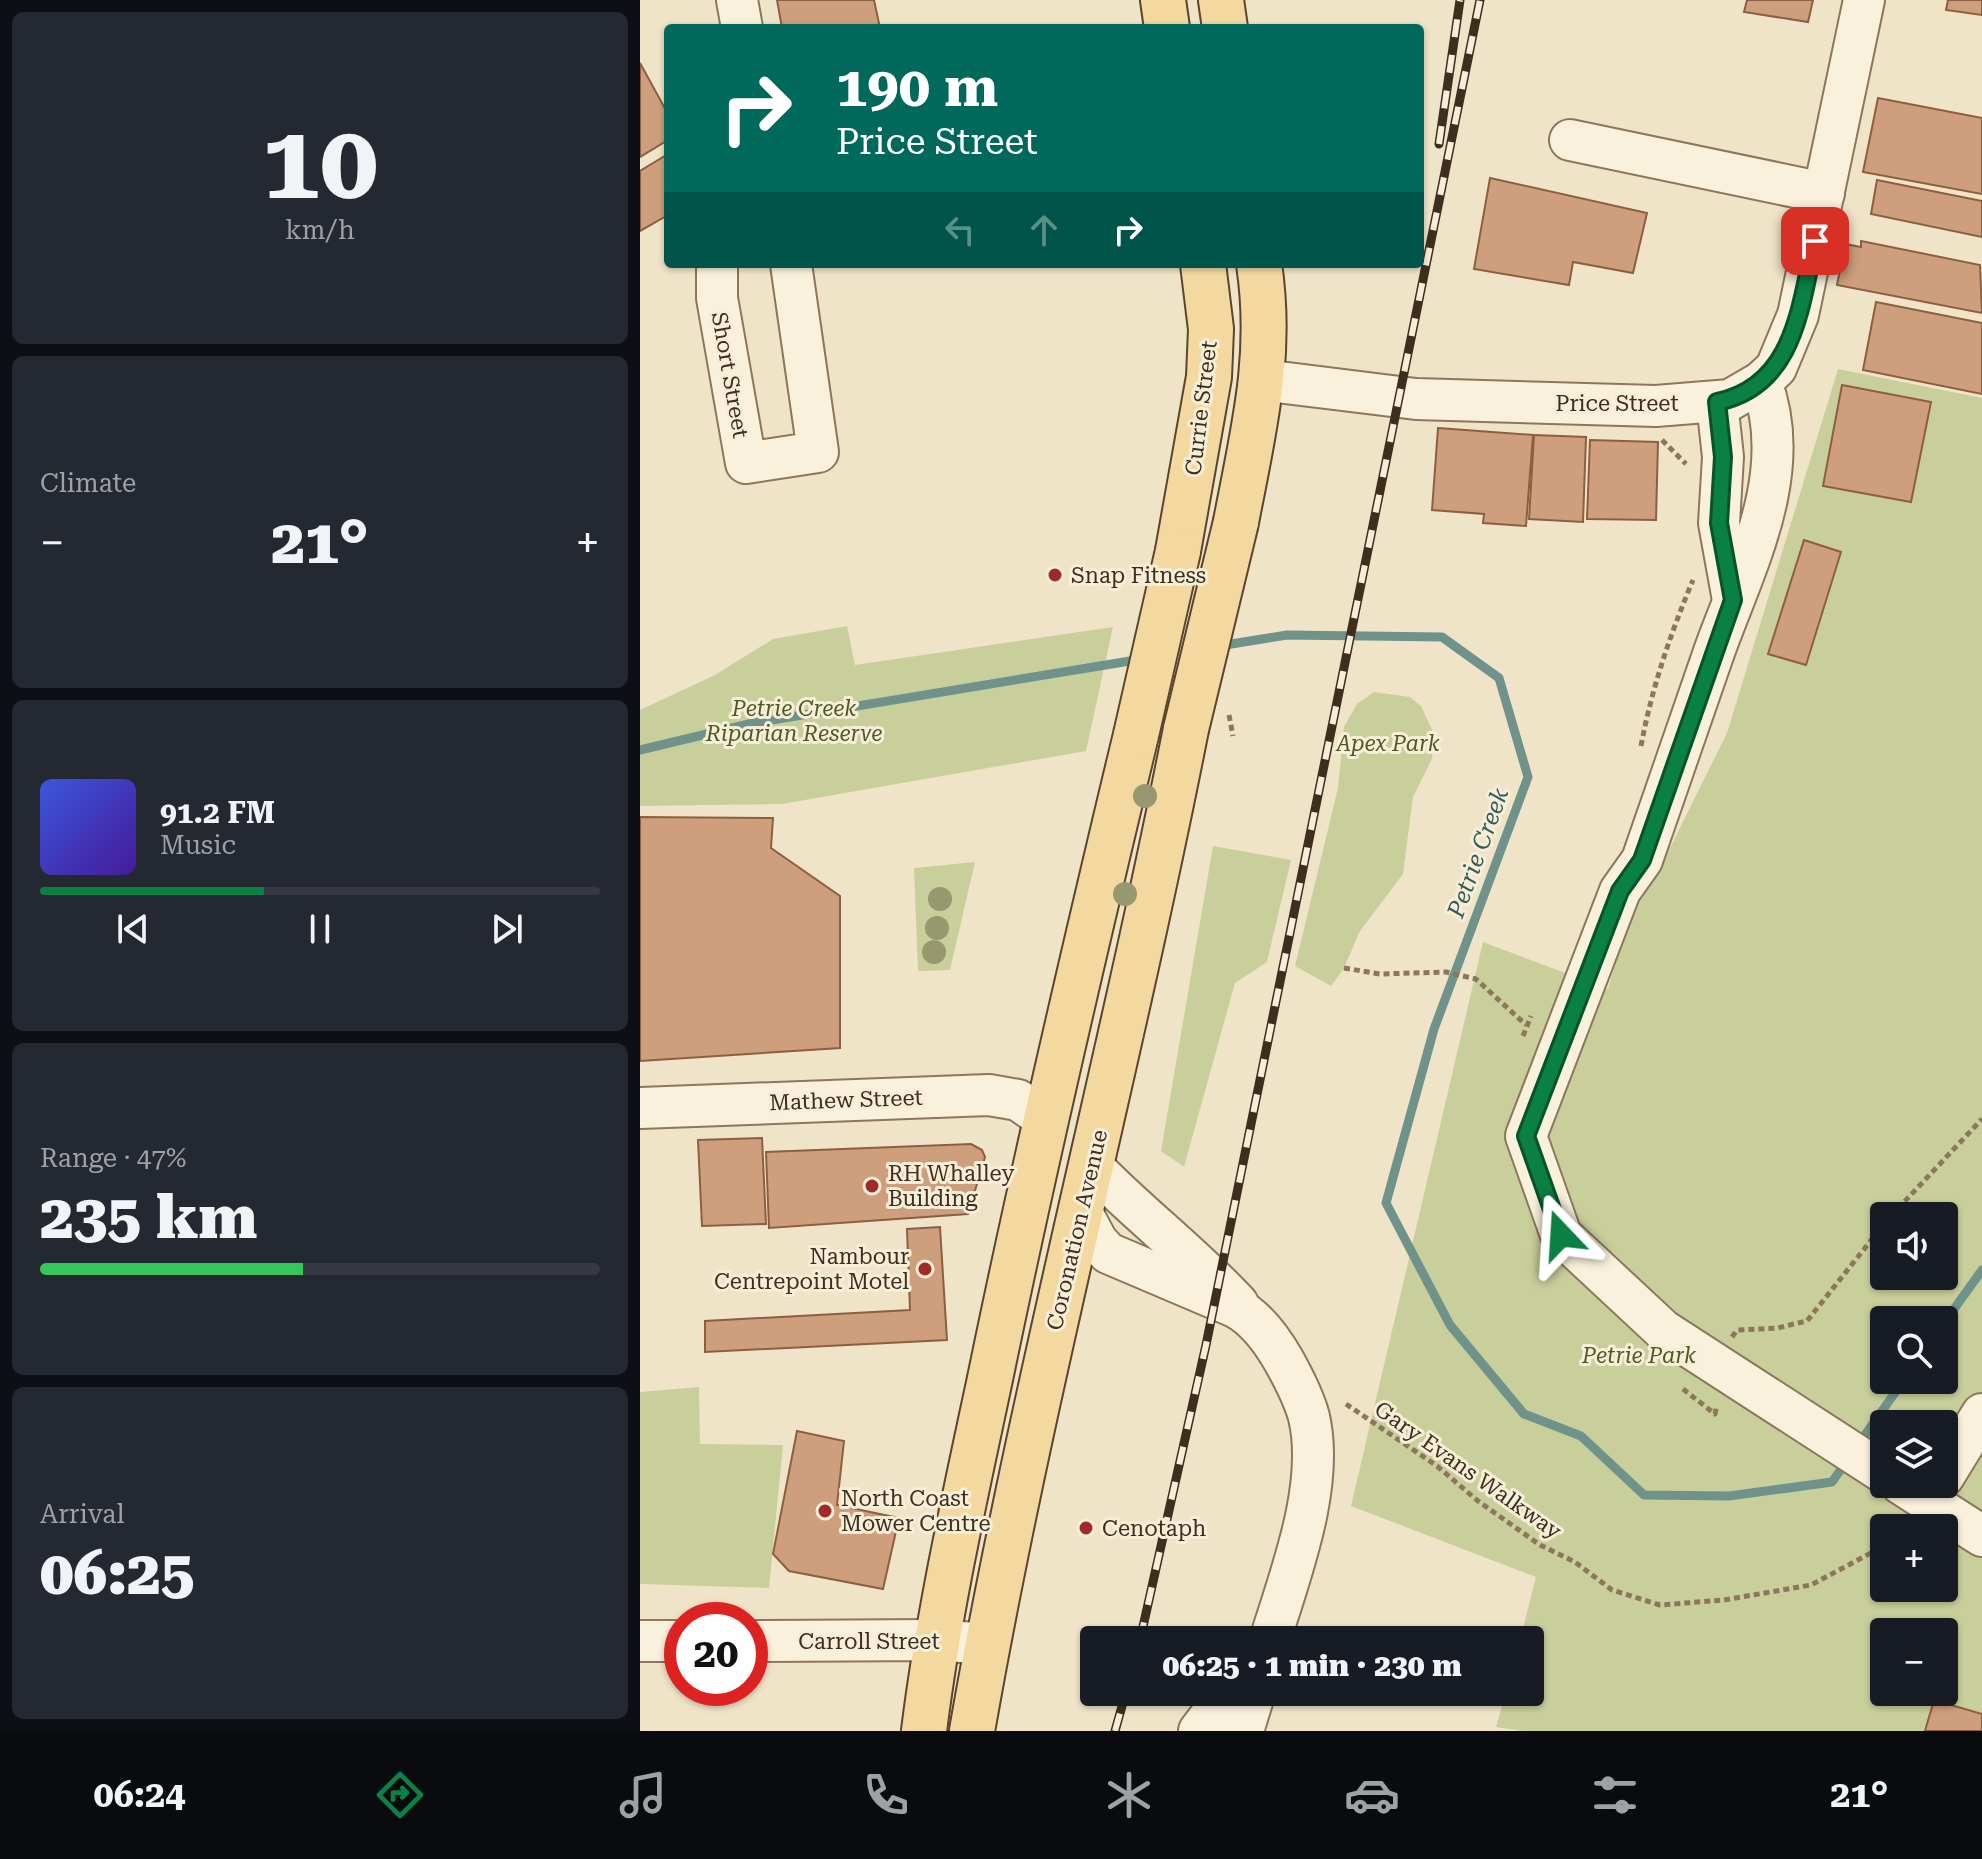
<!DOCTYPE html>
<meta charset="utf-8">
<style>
:root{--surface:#171b24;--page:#242831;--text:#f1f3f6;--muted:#9ea1a6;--line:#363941;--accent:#0b8043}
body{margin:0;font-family:"Roboto Serif",serif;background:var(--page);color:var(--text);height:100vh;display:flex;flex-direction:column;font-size:30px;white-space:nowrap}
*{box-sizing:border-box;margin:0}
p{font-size:26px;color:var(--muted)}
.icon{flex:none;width:44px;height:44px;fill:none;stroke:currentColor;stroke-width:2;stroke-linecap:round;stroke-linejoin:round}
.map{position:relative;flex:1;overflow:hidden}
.details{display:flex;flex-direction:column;gap:12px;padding:12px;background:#0d0f14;width:640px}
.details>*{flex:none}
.banner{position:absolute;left:24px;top:24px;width:760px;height:244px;border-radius:8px;box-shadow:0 2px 6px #0004;background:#00695c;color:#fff;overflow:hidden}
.fabs{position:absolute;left:1230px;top:1202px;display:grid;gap:16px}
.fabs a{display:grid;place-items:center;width:88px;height:88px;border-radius:8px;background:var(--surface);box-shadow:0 2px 6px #0004;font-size:40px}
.speed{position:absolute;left:24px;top:1602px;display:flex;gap:16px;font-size:40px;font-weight:700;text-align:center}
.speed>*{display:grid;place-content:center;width:104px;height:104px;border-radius:50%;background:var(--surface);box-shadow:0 2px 6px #0004;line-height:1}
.speed .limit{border:12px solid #d22;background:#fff;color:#111}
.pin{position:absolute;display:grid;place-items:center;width:68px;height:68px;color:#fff;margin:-34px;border-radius:16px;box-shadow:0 4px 12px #0006}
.me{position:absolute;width:88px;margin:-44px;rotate:340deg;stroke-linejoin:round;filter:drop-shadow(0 0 6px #0008)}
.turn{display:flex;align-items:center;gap:28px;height:168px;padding:0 40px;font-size:36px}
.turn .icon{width:104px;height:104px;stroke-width:2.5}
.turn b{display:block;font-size:56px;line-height:68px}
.lanes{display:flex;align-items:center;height:76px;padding:0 40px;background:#0003;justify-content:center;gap:40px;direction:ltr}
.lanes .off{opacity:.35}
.big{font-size:60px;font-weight:800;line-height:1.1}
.details .card{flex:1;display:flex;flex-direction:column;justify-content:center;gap:12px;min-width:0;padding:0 28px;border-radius:12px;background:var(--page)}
.details .dial{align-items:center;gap:0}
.dial b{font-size:104px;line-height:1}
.song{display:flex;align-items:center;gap:24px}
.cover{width:96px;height:96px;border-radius:12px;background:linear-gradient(135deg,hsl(230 70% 55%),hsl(260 70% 35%))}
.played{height:8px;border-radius:4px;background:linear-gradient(90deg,var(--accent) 40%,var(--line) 40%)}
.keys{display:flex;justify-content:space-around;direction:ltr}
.heat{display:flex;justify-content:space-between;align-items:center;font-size:44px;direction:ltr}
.charge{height:12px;border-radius:6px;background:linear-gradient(90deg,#34c759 47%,var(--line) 0)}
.trip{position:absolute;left:440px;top:1626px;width:464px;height:80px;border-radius:8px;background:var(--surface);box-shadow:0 2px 6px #0004;font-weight:800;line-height:80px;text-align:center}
.tabs{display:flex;height:128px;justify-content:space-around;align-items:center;background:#090b0e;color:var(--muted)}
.tabs .icon{width:56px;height:56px}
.tabs .selected{color:var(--accent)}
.tabs b{font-size:36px;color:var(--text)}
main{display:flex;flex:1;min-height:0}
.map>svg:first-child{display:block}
</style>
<main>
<section class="details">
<div class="card dial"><b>10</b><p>km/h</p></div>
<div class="card"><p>Climate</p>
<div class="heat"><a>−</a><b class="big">21°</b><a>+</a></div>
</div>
<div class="card">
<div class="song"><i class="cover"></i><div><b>91.2 FM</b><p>Music</p></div></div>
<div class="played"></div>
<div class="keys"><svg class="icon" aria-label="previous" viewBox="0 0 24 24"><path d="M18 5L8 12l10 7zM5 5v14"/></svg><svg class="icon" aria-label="pause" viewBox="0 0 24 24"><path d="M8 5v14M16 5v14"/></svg><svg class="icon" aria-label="next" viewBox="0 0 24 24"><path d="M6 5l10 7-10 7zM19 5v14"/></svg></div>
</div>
<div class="card"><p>Range · 47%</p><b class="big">235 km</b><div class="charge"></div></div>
<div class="card"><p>Arrival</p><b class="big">06:25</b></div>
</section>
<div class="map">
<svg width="1342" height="1731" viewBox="0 0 1342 1731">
<rect width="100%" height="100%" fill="#f0e4c8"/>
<g fill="#c9cf9b" fill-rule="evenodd">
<path d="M1198 369 1342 398V1731H883L856 1727 866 1692H890V1640H880L896 1577 711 1506 843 942 968 989 994 902 1022 864 1087 733ZM1244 1216H1304V1276H1244ZM1244 1320H1304V1380H1244ZM1244 1424H1304V1484H1244ZM1244 1528H1304V1588H1244ZM1244 1632H1304V1692H1244Z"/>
<path d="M207 626 215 665 473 627 446 751 142 804 0 806V710L75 675 133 639Z"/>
<path d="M734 692 770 697 781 706 795 736 792 759 773 797 763 874 720 931 704 968 691 986 655 966 698 788 704 727 717 704Z"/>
<path d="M573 846 651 860 627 962 595 983 544 1167 521 1151Z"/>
<path d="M335 862 310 970 278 971 274 868Z"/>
<path d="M59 1387 60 1444 143 1445 129 1588 0 1584V1392Z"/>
</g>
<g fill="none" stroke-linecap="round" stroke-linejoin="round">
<g stroke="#6f938a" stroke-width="9">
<path d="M579 646 647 635 802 637 859 678 888 777 794 1029 746 1203 810 1325 884 1414 941 1436 1004 1495 1089 1496 1192 1482 1207 1461"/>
<path d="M0 750 108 724 502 659"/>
<path d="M1304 1323 1342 1270"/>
<path d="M1217 1446 1264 1380"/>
</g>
</g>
<g fill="#cf9f7d" stroke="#8d5f41" stroke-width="2">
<path d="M137 0H234L240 28H142Z"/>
<path d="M1107 0H1173L1168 22 1104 12Z"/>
<path d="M1308 0H1342V15L1306 10Z"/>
<path d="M0 63 28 114V140L0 157Z"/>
<path d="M1238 98 1342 118V194L1223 172Z"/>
<path d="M28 154V215L0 231V171Z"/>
<path d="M850 178 1007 213 993 273 933 262 929 285 834 269Z"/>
<path d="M1237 180 1342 201V237L1231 214Z"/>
<path d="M1221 241 1340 265 1342 313 1197 285 1205 244 1221 247Z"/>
<path d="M1236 302 1342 323V394L1223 370Z"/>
<path d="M1202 385 1291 402 1271 502 1183 486Z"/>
<path d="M798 428 893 435 886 526 843 523 844 514 792 510Z"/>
<path d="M894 435 946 437 943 522 889 519Z"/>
<path d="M950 440 1018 442 1016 520 947 519Z"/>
<path d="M1164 540 1201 552 1166 665 1128 654Z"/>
<path d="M0 817 133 818 131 848 200 896V1048L0 1061Z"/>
<path d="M122 1138 126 1224 62 1226 58 1140Z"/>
<path d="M331 1144 342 1150 345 1157 328 1214 129 1228 126 1152Z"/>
<path d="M300 1227 307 1340 65 1352V1321L270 1310 267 1229Z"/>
<path d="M157 1431 204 1441 197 1505 259 1518 243 1589 149 1571 133 1554Z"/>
<path d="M1294 1700 1342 1714V1731H1285Z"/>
</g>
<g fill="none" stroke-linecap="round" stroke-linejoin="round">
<defs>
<g id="minor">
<path d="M97 0 102 28"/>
<path d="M930 140 1184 193"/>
<path d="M77 264V298L106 463 178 452 151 264"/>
<path d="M622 380 776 399 1016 406 1090 400 1121 382 1136 368 1158 315 1224 0"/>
<path d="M1121 382C1156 473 1104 568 1074 652 1050 722 1026 791 1002 860L980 891 886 1136 921 1235 1023 1330 1244 1473"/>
<path d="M1077 402 1083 457 1079 523 1093 600"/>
<path d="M0 1108 349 1095 378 1100 404 1118"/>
<path d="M451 1165C498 1214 552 1254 598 1304"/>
<path d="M440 1209 457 1241 468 1253 595 1307C616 1318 632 1340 644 1361 654 1379 664 1398 669 1417 685 1486 650 1575 630 1640"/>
<path d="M1304 1476 1342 1414"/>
<path d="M1261 1484 1342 1536"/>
<path d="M0 1641H42"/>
<path d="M110 1641 295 1640 348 1644"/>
<path d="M559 1731 589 1692"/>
<path d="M603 1731 615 1692"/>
</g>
<g id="major">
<path d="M523 0 527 28"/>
<path d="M581 0 585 28"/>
<path d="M596 522C613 432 633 357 619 264"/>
<path d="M538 551 569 377 571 329 563 264"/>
<path d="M284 1731C299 1610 326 1492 351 1374 395 1160 445 947 496 735"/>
<path d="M332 1731C391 1394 480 1064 546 729"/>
</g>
</defs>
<use href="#minor" stroke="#8d765c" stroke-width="44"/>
<use href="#major" stroke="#5b4430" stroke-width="48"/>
<g stroke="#8d765c" stroke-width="5" stroke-dasharray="6 4" stroke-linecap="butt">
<path d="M1022 440 1046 464"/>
<path d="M589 715 593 736"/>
<path d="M1001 746C1012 687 1030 635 1053 580"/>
<path d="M704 968 740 974 806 972 836 979 886 1025"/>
<path d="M883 1036 891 1016"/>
<path d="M1251 1216 1342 1119"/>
<path d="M1092 1337 1097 1330 1137 1328 1167 1321 1244 1224"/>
<path d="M1043 1389 1075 1414 1077 1405"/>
<path d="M706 1404 797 1466 838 1501 900 1545 935 1562 972 1590 1020 1605 1084 1600 1171 1585 1244 1546"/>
</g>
<use href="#minor" stroke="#faf1dc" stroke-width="40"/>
<use href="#major" stroke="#f3d9a0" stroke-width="44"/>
<defs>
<g id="rail">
<path d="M799 144 820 0"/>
<path d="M500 1640 566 1345 840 0"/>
<path d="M475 1731 486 1692"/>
</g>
</defs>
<use href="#rail" stroke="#3d2e20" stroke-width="9"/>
<use href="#rail" stroke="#f7eed8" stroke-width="6" stroke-dasharray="18" stroke-linecap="butt"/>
<defs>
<g id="major-bridge">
<path d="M546 729 596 522"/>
<path d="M496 735 538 551"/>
</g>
</defs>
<use href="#major-bridge" stroke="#5b4430" stroke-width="48" stroke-linecap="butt"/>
<use href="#major-bridge" stroke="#f3d9a0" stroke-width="44"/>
</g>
<g fill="#96986f">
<circle cx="505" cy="796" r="12"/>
<circle cx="485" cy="894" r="12"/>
<circle cx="300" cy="899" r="12"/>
<circle cx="297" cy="928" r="12"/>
<circle cx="294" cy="952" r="12"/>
</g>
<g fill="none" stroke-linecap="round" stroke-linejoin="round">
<defs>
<path id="route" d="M921 1235 886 1136 980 891 1002 860 1093 600 1079 523 1083 457 1077 402C1155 386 1160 306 1175 241"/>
</defs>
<use href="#route" stroke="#07532c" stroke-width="20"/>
<use href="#route" stroke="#0b8043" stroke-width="14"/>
</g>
<g fill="#9e2a2b" stroke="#f7eed8" stroke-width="3">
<circle cx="415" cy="575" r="8"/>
<circle cx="232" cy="1186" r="8"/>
<circle cx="285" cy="1269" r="8"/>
<circle cx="185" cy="1511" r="8"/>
<circle cx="446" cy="1528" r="8"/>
</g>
<g text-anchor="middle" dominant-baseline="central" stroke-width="6" stroke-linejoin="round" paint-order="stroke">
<g font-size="22" fill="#3d2e20" stroke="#f7eed8">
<text transform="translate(90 375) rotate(80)">Short Street</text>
<text x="977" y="403">Price Street</text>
<text transform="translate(561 408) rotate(-83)">Currie Street</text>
<text transform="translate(206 1100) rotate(-2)">Mathew Street</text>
<text transform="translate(437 1230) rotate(-77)">Coronation Avenue</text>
<text transform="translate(828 1470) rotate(35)">Gary Evans Walkway</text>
<text x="229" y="1641">Carroll Street</text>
</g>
<g font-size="22" fill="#3d2e20" stroke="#f7eed8" text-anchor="start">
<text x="431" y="575">Snap Fitness</text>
<text x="248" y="1173">RH Whalley<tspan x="248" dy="25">Building</tspan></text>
<text x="269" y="1256" text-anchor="end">Nambour<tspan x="269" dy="25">Centrepoint Motel</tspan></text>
<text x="201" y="1498">North Coast<tspan x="201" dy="25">Mower Centre</tspan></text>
<text x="462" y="1528">Cenotaph</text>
</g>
<g font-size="22" font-style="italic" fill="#4d5a26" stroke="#f7eed8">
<text x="154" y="708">Petrie Creek<tspan x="154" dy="25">Riparian Reserve</tspan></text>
<text x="748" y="743">Apex Park</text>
<text x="999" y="1355">Petrie Park</text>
</g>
<g font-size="24" font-style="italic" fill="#2f5d5a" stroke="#f7eed8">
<text transform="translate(838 853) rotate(-70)">Petrie Creek</text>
</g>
</g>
</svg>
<div class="fabs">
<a><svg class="icon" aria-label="sound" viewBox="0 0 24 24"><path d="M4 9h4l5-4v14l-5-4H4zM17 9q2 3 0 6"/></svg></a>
<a><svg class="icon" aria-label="search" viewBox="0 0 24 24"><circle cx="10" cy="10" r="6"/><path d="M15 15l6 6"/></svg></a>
<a><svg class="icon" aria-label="layers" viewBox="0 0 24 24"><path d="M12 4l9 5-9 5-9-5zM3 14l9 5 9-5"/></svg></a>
<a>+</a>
<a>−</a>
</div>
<div class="speed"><div class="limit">20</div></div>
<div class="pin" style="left:1175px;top:241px;background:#d93025"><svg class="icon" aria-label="arrive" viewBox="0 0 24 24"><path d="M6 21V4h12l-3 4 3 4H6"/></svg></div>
<svg class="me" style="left:921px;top:1235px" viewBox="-20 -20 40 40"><path d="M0-17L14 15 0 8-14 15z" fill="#0b8043" stroke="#fff" stroke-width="4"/></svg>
<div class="trip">06:25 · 1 min · 230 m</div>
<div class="banner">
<div class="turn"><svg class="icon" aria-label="right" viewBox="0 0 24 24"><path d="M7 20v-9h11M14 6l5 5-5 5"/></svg><div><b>190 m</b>Price Street</div></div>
<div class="lanes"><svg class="icon off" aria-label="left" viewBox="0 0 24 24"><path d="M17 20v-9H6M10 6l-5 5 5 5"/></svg><svg class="icon off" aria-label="ahead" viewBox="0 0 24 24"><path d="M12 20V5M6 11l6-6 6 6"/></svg><svg class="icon" aria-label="right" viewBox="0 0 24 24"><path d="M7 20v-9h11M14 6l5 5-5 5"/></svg></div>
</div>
</div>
</main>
<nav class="tabs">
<b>06:24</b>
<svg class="icon selected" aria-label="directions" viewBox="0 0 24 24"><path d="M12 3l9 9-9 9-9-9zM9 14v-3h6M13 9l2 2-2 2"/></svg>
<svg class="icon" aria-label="music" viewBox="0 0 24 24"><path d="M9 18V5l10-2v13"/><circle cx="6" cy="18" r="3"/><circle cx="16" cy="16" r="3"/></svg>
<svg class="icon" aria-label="phone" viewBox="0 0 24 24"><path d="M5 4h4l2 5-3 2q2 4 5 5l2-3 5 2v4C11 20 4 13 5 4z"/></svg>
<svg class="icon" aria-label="climate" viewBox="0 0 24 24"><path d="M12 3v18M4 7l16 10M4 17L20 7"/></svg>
<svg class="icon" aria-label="car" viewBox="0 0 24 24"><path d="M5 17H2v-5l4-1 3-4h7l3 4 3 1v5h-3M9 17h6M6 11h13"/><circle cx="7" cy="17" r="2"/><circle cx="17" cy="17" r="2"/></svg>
<svg class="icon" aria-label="filters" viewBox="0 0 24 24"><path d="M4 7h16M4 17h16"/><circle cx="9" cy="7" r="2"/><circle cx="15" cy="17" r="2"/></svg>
<b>21°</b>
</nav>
